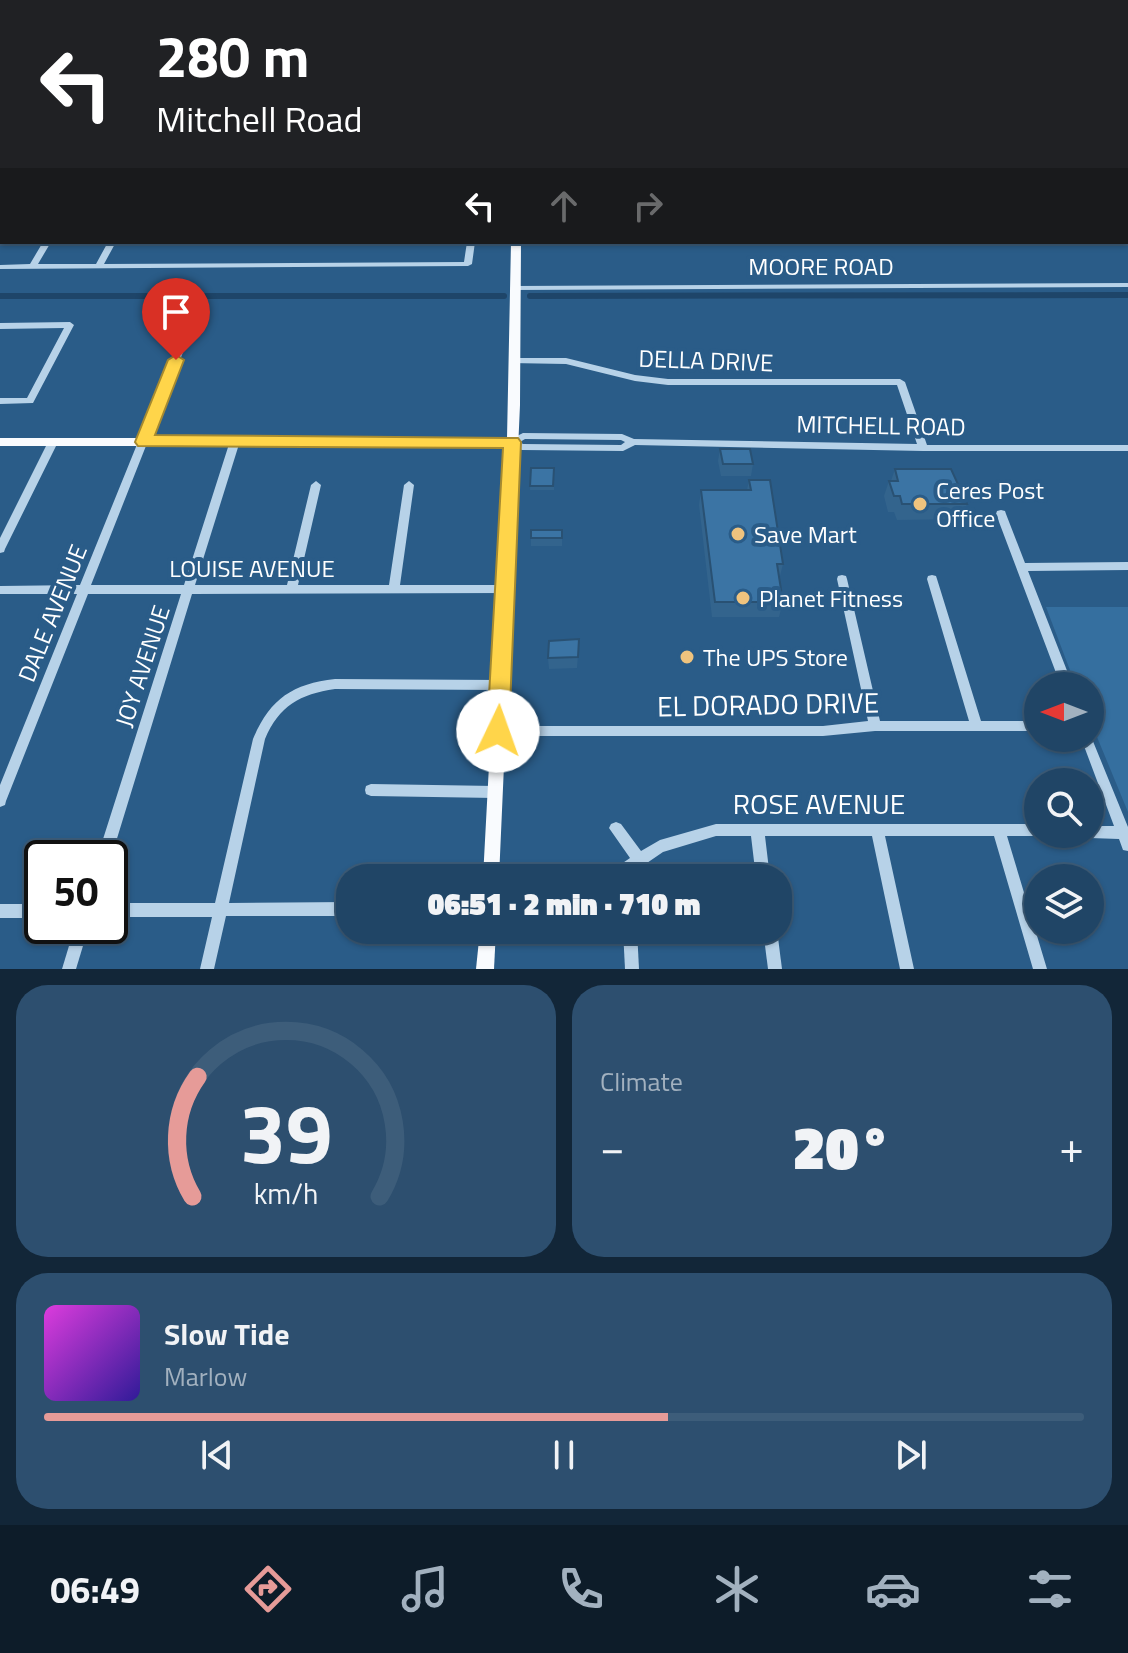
<!DOCTYPE html>
<meta charset="utf-8">
<style>
:root{--surface:#204566;--page:#2d4f6f;--text:#f1f3f6;--muted:#a2b1bf;--line:#3d5d7a;--accent:#e69b98}
body{margin:0;font-family:"Titillium Web",sans-serif;background:var(--page);color:var(--text);height:100vh;display:flex;flex-direction:column;font-size:30px;white-space:nowrap}
*{box-sizing:border-box;margin:0}
p{font-size:26px;color:var(--muted)}
.icon{flex:none;width:44px;height:44px;fill:none;stroke:currentColor;stroke-width:2;stroke-linecap:round;stroke-linejoin:round}
.map{position:relative;height:969px;overflow:hidden}
.panel{display:flex;flex-direction:column;gap:16px;padding:16px;background:#122638;flex:1}
.panel>*{flex:none}
.hud{position:absolute;left:0px;top:0px;width:1128px;height:244px;box-shadow:0 2px 6px #0004,0 0 0 2px var(--line);background:#202124;color:#fff;overflow:hidden}
.needle{width:52px;rotate:270deg}
.buttons{position:absolute;left:1024px;top:672px;display:grid;gap:16px}
.buttons a{display:grid;place-items:center;width:80px;height:80px;border-radius:50%;background:var(--surface);box-shadow:0 2px 6px #0004,0 0 0 2px var(--line);font-size:40px}
.speed{position:absolute;left:24px;top:840px;display:flex;gap:16px;font-size:40px;font-weight:700;text-align:center}
.speed>*{display:grid;place-content:center;width:104px;height:104px;border-radius:50%;background:var(--surface);box-shadow:0 2px 6px #0004,0 0 0 2px var(--line);line-height:1}
.speed .limit{border:4px solid #111;border-radius:12px;background:#fff;color:#111}
.pin{position:absolute;display:grid;place-items:center;width:68px;height:68px;color:#fff;margin:-82px -34px;border-radius:50% 50% 50% 0;rotate:-45deg;box-shadow:0 0 8px #0007}
.pin .icon{rotate:45deg}
.me{position:absolute;width:88px;margin:-44px;rotate:3deg;stroke-linejoin:round;filter:drop-shadow(0 0 6px #0008)}
.turn{display:flex;align-items:center;gap:28px;height:168px;padding:0 24px;font-size:36px}
.turn .icon{width:104px;height:104px;stroke-width:2.5}
.turn b{display:block;font-size:56px;line-height:68px}
.lanes{display:flex;align-items:center;height:76px;padding:0 24px;background:#0003;justify-content:center;gap:40px;direction:ltr}
.lanes .off{opacity:.35}
.big{font-size:60px;font-weight:800;line-height:1.1}
.panel .tile{flex:1;display:flex;flex-direction:column;justify-content:center;gap:12px;min-width:0;padding:0 28px;border-radius:32px;background:var(--page)}
.panel .dial{align-items:center;gap:0}
.dial svg{height:208px;overflow:visible;fill:none;stroke:var(--line);stroke-width:7;stroke-linecap:round;text-anchor:middle}
.dial text{fill:var(--text);stroke:none}
.song{display:flex;align-items:center;gap:24px}
.cover{width:96px;height:96px;border-radius:12px;background:linear-gradient(135deg,hsl(300 70% 55%),hsl(250 70% 35%))}
.played{height:8px;border-radius:4px;background:linear-gradient(90deg,var(--accent) 60%,var(--line) 60%)}
.keys{display:flex;justify-content:space-around;direction:ltr}
.heat{display:flex;justify-content:space-between;align-items:center;font-size:44px;direction:ltr}
.panel .tiles{flex:1;display:grid;gap:16px;grid-template-columns:1fr 1fr}
.tile:last-child{grid-column:span 2}
.trip{position:absolute;left:336px;top:864px;width:456px;height:80px;border-radius:32px;background:var(--surface);box-shadow:0 2px 6px #0004,0 0 0 2px var(--line);font-weight:800;line-height:80px;text-align:center}
.tabs{display:flex;height:128px;justify-content:space-around;align-items:center;background:#0d1c29;color:var(--muted)}
.tabs .icon{width:56px;height:56px}
.tabs .current{color:var(--accent)}
.tabs b{font-size:36px;color:var(--text)}
.map>svg:first-child{display:block}
</style>
<div class="map">
<svg width="1128" height="969" viewBox="0 0 1128 969">
<rect width="100%" height="100%" fill="#2a5c88"/>
<path fill="#356f9f" d="M1046 607H1128V812L1090 720V686H1076Z"/>
<g fill="none" stroke-linecap="round" stroke-linejoin="round">
<g stroke="#1e4569" stroke-width="6">
<path d="M0 296H504"/>
<path d="M530 296 1128 295"/>
</g>
<g fill="#b7d2e8" fill-rule="evenodd">
<path d="M192 0H198L197 2H191Z"/>
<path d="M236 0H242L241 2H235Z"/>
<path d="M284 0H290L289 2H283Z"/>
<rect x="336" y="0" width="6" height="2"/>
<path d="M389 0H395L394 2H388Z"/>
<rect x="440" y="0" width="6" height="2"/>
<path d="M1063 0H1069L1071 2H1065Z"/>
<rect x="1126" y="38" width="2" height="4"/>
<path d="M1126 70 1128 71V76L1126 75Z"/>
<rect x="0" y="91" width="2" height="4"/>
<rect x="0" y="131" width="2" height="4"/>
<rect x="0" y="171" width="2" height="4"/>
<rect x="1126" y="194" width="2" height="4"/>
<rect x="0" y="209" width="2" height="7"/>
<path d="M43 242H51L38 264H96L108 242H116L104 264 464 262 467 242H475L472 264 468 266 0 269V265L30 264Z"/>
<path d="M1128 283V287L514 290 510 288 514 286Z"/>
<path d="M199 319 203 322 191 332 91 585H184L230 441 235 438 240 441 195 585H287L311 485 316 481 321 485 298 585H389L404 485 409 481 414 485 400 585H505L509 586 510 589 509 592 505 593 192 594 111 858 110 860V858H97L181 594H88L6 801 5 805 0 807V785L77 594H0V586L80 585 183 331Z"/>
<path d="M70 322 74 325 33 403 0 404V398H27L64 328 0 329V323Z"/>
<path d="M513 358H566L635 375 668 379H900L905 382 927 445H1128V451H923L635 445 623 451 522 450 509 444 507 442 509 440 523 433 622 434 634 439 917 444 897 385H668L635 381 566 364 510 363 509 361 510 359ZM525 439 621 440 625 442 621 445 523 444 520 442Z"/>
<path d="M53 439 58 442 5 549 4 552 0 553V538L48 442Z"/>
<path d="M1001 510 1005 511 1006 514 1025 563 1128 562V570L1028 571 1073 686H1061L996 514 997 511Z"/>
<path d="M842 575 846 576 847 579 880 721H969L927 579 928 576 932 575 936 576 937 579 981 721H1038V731H875L823 736H498L494 735 492 731 494 727 498 726H823L868 721 837 579 838 576Z"/>
<path d="M335 679 500 680 504 681 506 685 504 689 500 690 335 689C300 694 279 706 265 739L229 903 350 902V916H226L214 969H200L212 917H110V903H215L253 739C270 699 292 684 335 679Z"/>
<path d="M1090 734 1128 827V851L1123 850 1119 839 1090 838 1085 836 1084 834H1090V826H1114L1081 738H1090Z"/>
<path d="M371 784 495 786 500 788 501 792 500 796 495 798 371 796 366 794 365 790 366 786Z"/>
<path d="M616 822 621 824 641 851 660 840 716 824H1038V834H1043L1038 836H1007L1047 969H1033L994 836H885L914 969H900L872 836H765L770 878H756L751 836H716L663 852 625 878H606L608 873 630 858 609 828 611 824Z"/>
<rect x="0" y="904" width="42" height="14"/>
<path d="M75 926H89L76 969H62Z"/>
<path d="M623 930H637L639 969H625Z"/>
<path d="M763 930H777L782 969H768Z"/>
</g>
<g fill="#f9fbfe" fill-rule="evenodd">
<rect x="525" y="0" width="6" height="2"/>
<path d="M511 242H521L520 405 499 878H483L506 446H0V438H507Z"/>
<path d="M480 930H496L494 969H476Z"/>
</g>
</g>
<g fill="#33648d">
<path d="M720 449 753 464 751 476H721L718 461Z"/>
<path d="M531 468H554V490H530Z"/>
<path d="M895 469 967 504 960 519 897 520 894 512H888L884 496 889 481H891Z"/>
<path d="M749 480 783 564 779 580 783 602 779 617H712L699 505 701 490H747Z"/>
<rect x="531" y="530" width="31" height="16"/>
<path d="M579 639 577 668 549 669 548 658Z"/>
</g>
<g fill="#3b74a4" stroke="#295173" stroke-width="2">
<path d="M720 449H750L753 464H723Z"/>
<path d="M531 468H554L553 486H530Z"/>
<path d="M895 469H951L967 504H902L900 496H894L889 481H898Z"/>
<path d="M749 480H770L783 564H777L783 602H715L701 490H751Z"/>
<rect x="531" y="530" width="31" height="8"/>
<path d="M579 639 578 657 548 658 549 641Z"/>
</g>
<path fill="#ffd54a" stroke="#a68a30" stroke-width="2" d="M176 355 184 360 155 435 518 438 521 442 509 731 506 738 498 741 490 738 487 731 503 448 138 446 135 442 168 360Z"/>
<g fill="#efc37e" stroke="#2a5c88" stroke-width="3">
<circle cx="920" cy="504" r="8"/>
<circle cx="738" cy="534" r="8"/>
<circle cx="743" cy="598" r="8"/>
<circle cx="687" cy="657" r="8"/>
</g>
<g text-anchor="middle" dominant-baseline="central" stroke-width="8" stroke-linejoin="round" paint-order="stroke">
<g font-size="24" fill="#fff" stroke="#2a5c88">
<text x="821" y="266">MOORE ROAD</text>
<text transform="translate(706 360) rotate(2)">DELLA DRIVE</text>
<text transform="translate(881 425) rotate(1)">MITCHELL ROAD</text>
<text x="252" y="568">LOUISE AVENUE</text>
<text transform="translate(52 613) rotate(-68)">DALE AVENUE</text>
<text transform="translate(142 666) rotate(-72)">JOY AVENUE</text>
</g>
<g font-size="24" fill="#fff" stroke="#2a5c88" text-anchor="start">
<text x="936" y="490">Ceres Post<tspan x="936" dy="28">Office</tspan></text>
<text x="754" y="534">Save Mart</text>
<text x="759" y="598">Planet Fitness</text>
<text x="703" y="657">The UPS Store</text>
</g>
<g font-size="28" fill="#fff" stroke="#2a5c88">
<text transform="translate(768 704) rotate(-1)">EL DORADO DRIVE</text>
<text x="819" y="803">ROSE AVENUE</text>
</g>
</g>
</svg>
<div class="buttons">
<a><svg class="needle" viewBox="-14 -14 28 28"><path d="M0-13l5 13h-10z" fill="#e53935"/><path d="M0 13l5-13h-10z" fill="#a2b1bf"/></svg></a>
<a><svg class="icon" aria-label="search" viewBox="0 0 24 24"><circle cx="10" cy="10" r="6"/><path d="M15 15l6 6"/></svg></a>
<a><svg class="icon" aria-label="layers" viewBox="0 0 24 24"><path d="M12 4l9 5-9 5-9-5zM3 14l9 5 9-5"/></svg></a>
</div>
<div class="speed"><div class="limit">50</div></div>
<div class="pin" style="left:176px;top:360px;background:#d93025"><svg class="icon" aria-label="arrive" viewBox="0 0 24 24"><path d="M6 21V4h12l-3 4 3 4H6"/></svg></div>
<svg class="me" style="left:498px;top:731px" viewBox="-20 -20 40 40"><circle r="19" fill="#fff"/><path d="M0-13L10 11 0 6-10 11z" fill="#ffd54a"/></svg>
<div class="trip">06:51 · 2 min · 710 m</div>
<div class="hud">
<div class="turn"><svg class="icon" aria-label="left" viewBox="0 0 24 24"><path d="M17 20v-9H6M10 6l-5 5 5 5"/></svg><div><b>280 m</b>Mitchell Road</div></div>
<div class="lanes"><svg class="icon" aria-label="left" viewBox="0 0 24 24"><path d="M17 20v-9H6M10 6l-5 5 5 5"/></svg><svg class="icon off" aria-label="ahead" viewBox="0 0 24 24"><path d="M12 20V5M6 11l6-6 6 6"/></svg><svg class="icon off" aria-label="right" viewBox="0 0 24 24"><path d="M7 20v-9h11M14 6l5 5-5 5"/></svg></div>
</div>
</div>
<section class="panel">
<div class="tiles">
<div class="tile dial"><svg viewBox="0 0 100 80">
<path d="M14 69A42 42 0 1 1 86 69"/>
<path d="M14 69A42 42 0 0 1 16 23" stroke="#e69b98"/>
<text x="50" y="56" font-size="32" font-weight="700">39</text>
<text x="50" y="72" font-size="11">km/h</text>
</svg></div>
<div class="tile"><p>Climate</p>
<div class="heat"><a>−</a><b class="big">20°</b><a>+</a></div>
</div>
<div class="tile">
<div class="song"><i class="cover"></i><div><b>Slow Tide</b><p>Marlow</p></div></div>
<div class="played"></div>
<div class="keys"><svg class="icon" aria-label="previous" viewBox="0 0 24 24"><path d="M18 5L8 12l10 7zM5 5v14"/></svg><svg class="icon" aria-label="pause" viewBox="0 0 24 24"><path d="M8 5v14M16 5v14"/></svg><svg class="icon" aria-label="next" viewBox="0 0 24 24"><path d="M6 5l10 7-10 7zM19 5v14"/></svg></div>
</div>
</div>
</section>
<nav class="tabs">
<b>06:49</b>
<svg class="icon current" aria-label="directions" viewBox="0 0 24 24"><path d="M12 3l9 9-9 9-9-9zM9 14v-3h6M13 9l2 2-2 2"/></svg>
<svg class="icon" aria-label="music" viewBox="0 0 24 24"><path d="M9 18V5l10-2v13"/><circle cx="6" cy="18" r="3"/><circle cx="16" cy="16" r="3"/></svg>
<svg class="icon" aria-label="phone" viewBox="0 0 24 24"><path d="M5 4h4l2 5-3 2q2 4 5 5l2-3 5 2v4C11 20 4 13 5 4z"/></svg>
<svg class="icon" aria-label="climate" viewBox="0 0 24 24"><path d="M12 3v18M4 7l16 10M4 17L20 7"/></svg>
<svg class="icon" aria-label="car" viewBox="0 0 24 24"><path d="M5 17H2v-5l4-1 3-4h7l3 4 3 1v5h-3M9 17h6M6 11h13"/><circle cx="7" cy="17" r="2"/><circle cx="17" cy="17" r="2"/></svg>
<svg class="icon" aria-label="filters" viewBox="0 0 24 24"><path d="M4 7h16M4 17h16"/><circle cx="9" cy="7" r="2"/><circle cx="15" cy="17" r="2"/></svg>
</nav>
